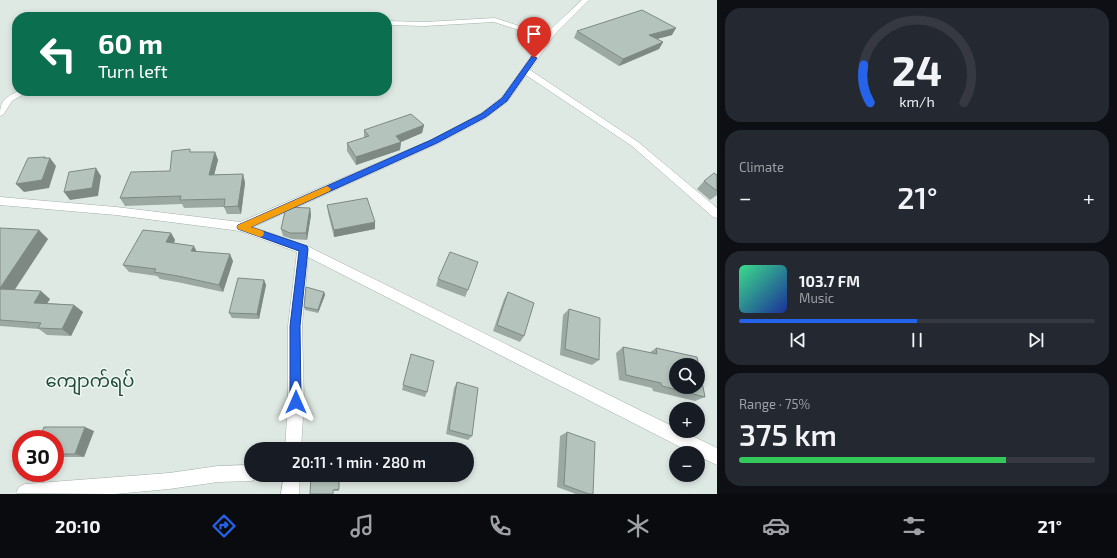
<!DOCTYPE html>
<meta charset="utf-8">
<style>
:root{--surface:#171b24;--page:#242831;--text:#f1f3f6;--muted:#9ea1a6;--line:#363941;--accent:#2563eb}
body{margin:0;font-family:"Exo 2","Noto Sans Myanmar",sans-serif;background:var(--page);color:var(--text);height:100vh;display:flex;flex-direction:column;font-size:15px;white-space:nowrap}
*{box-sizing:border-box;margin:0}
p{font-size:13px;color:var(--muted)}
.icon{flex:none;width:22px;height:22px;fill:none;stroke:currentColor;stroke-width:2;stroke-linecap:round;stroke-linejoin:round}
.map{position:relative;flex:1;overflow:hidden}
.drawer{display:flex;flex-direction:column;gap:8px;padding:8px;background:#0d0f14;width:400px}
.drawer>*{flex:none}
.guide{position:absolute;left:12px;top:12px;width:380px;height:84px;border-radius:16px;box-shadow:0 2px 6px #0003;background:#0b6e4f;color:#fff;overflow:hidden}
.tools{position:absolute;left:669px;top:358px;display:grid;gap:8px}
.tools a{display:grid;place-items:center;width:36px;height:36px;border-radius:50%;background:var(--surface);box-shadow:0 2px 6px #0003;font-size:20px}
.speed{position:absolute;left:12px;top:430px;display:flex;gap:8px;font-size:20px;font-weight:700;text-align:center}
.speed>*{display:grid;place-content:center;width:52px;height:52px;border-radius:50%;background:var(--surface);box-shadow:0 2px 6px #0003;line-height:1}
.speed .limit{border:6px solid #d22;background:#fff;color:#111}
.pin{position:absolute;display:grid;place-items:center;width:34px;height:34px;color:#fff;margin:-41px -17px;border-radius:50% 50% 50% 0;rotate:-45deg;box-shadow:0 0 4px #0007}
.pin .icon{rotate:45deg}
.me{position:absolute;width:44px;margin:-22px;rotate:0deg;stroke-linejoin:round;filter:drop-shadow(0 0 3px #0008)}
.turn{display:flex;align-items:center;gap:14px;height:84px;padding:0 20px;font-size:18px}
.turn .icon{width:52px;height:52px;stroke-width:2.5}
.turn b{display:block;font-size:28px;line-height:34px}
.big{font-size:30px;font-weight:600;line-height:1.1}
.drawer .tile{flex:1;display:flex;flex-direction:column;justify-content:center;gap:6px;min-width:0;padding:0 14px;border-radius:16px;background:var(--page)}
.drawer .dial{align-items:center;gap:0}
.dial svg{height:104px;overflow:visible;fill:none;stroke:var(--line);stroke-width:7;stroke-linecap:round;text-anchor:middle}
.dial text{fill:var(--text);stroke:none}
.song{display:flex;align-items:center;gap:12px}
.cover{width:48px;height:48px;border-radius:6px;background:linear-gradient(135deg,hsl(150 70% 55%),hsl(230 70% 35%))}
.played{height:4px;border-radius:2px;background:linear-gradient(90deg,var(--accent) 50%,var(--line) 50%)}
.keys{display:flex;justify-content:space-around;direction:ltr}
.heat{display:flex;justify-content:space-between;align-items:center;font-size:22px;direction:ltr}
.charge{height:6px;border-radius:3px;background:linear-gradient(90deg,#34c759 75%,var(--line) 0)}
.trip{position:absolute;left:244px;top:442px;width:230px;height:40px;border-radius:20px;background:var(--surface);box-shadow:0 2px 6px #0003;font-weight:600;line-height:40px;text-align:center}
.tabs{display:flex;height:64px;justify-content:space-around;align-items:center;background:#090b0e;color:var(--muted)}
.tabs .icon{width:28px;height:28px}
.tabs .active{color:var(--accent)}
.tabs b{font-size:18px;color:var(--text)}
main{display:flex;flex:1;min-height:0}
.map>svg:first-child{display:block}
</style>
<main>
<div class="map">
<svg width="717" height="494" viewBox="0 0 717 494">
<rect width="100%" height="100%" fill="#dfe9e3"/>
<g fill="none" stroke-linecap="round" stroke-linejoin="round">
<defs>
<g id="minor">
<path d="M582 0H589L555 34 530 70 638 142 717 208V218L713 217 632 146 526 75 508 101 486 118 437 144 253 227 307 246 676 428V431H682L717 448V465L698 456V453H692L308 257 302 326 304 402 301 449H285L288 402V326L297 252 240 231 116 215 0 205V197L116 207 240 222 431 140 480 114 502 97 547 34 528 33 494 22 425 26 387 25V21L425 22 495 18 528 29 550 30Z"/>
<path d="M18 91H29L12 101 3 115 0 116C0 100 5 98 18 91Z"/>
<path d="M251 465V475H259L257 479 251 481 218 482 169 489 115 494 16 493 19 487 25 484 169 473 218 466Z"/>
<path d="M284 475H300L299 494H281Z"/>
</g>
</defs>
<use href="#minor" stroke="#a2b1a9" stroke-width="1"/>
<use href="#minor" fill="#fff" fill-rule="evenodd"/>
</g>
<g fill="#9ba9a2">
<path d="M577 31 672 35 657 39 663 42 659 49 619 66 574 38Z"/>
<path d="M424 125 422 133 401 142 400 150 356 165 347 151V143L364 138V130Z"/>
<path d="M191 152H215L218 160 214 175 243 174 245 183 241 214H227L224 207 184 208 182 204 125 206 120 198 170 171Z"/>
<path d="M717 175V195L710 200 697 189 704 181Z"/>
<path d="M327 205 375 229 334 237 328 213Z"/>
<path d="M310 208 311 215 307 240 292 239 283 236 281 229Z"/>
<path d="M0 228 48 239 14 290 50 299 47 303 74 305 83 312 71 336 47 335 39 329 0 326Z"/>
<path d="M171 233 175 240 174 243 196 252 233 261 223 292 182 283 160 279 157 276 129 272 123 265Z"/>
<path d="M438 279 468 290 465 297 436 286Z"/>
<path d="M264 280 266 285 259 319 232 318 229 313Z"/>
<path d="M324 292 325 295 318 313 305 310 304 307Z"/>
<path d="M508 292 524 336 520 342 493 331 504 299Z"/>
<path d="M569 309 599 360 592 365 560 355 563 315Z"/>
<path d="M623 347 649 353 656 348 705 397 695 401 653 391 652 388 619 380 616 353Z"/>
<path d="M411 354 427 392 425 397 402 390Z"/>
<path d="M457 382 472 436 468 440 446 434 454 388Z"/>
<path d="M94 431 84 457H55V439Z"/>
<path d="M567 432 593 494H576L557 487 560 436Z"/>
<path d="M311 475H339V491H334Z"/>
</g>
<g fill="#7e8984">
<path d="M676 28 672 35 645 42 649 35Z"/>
<path d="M663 42 659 49 619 66 623 59Z"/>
<path d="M424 125 422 133 401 142 400 150 356 165V157L396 136Z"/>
<path d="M215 152 218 160 212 183 209 175Z"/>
<path d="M45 157 49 161 50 158 56 166 49 188 24 192 16 184 44 158Z"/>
<path d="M96 168 101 176 98 196 70 200 64 192Z"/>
<path d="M243 174 245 183 241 214 238 206Z"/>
<path d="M310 208 311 215 307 240 306 233Z"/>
<path d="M375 222V229L334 237V230Z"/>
<path d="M39 230 48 239 10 297 0 289V288Z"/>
<path d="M171 233 175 240 171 249 166 242Z"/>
<path d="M194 246 198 254 191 251Z"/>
<path d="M230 254 233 261 223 292 219 285Z"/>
<path d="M264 280 266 285 259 319 257 314Z"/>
<path d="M41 291 50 299 43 310 34 303Z"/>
<path d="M324 292 325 295 318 313V310Z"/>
<path d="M74 305 83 312 71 336 62 329Z"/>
<path d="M85 427 94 431 84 457 75 454Z"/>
</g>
<g fill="#b4c4bc" stroke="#7e8984" fill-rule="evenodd">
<path d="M642 10 676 28 649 35 663 42 623 59 577 31Z"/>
<path d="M411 114 424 125 396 136 401 142 356 157 347 143 369 136 364 130Z"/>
<path d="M190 149V152H215L209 175 243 174 238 206 224 207 225 199 180 200 181 196 120 198 131 172 170 171 172 151Z"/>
<path d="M45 157 44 158H50L42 180 16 184 28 158Z"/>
<path d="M96 168 92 188 64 192 69 172Z"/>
<path d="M714 173 717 175V191L704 181Z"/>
<path d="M367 198 375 222 334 230 327 205Z"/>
<path d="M286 207 310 208 306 233H290L281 229Z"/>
<path d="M0 228 39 230 0 288Z"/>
<path d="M143 230 171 233 166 242 194 246 191 251 230 254 219 285 178 276 154 272 156 269 123 265Z"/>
<path d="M450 252 478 262 468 290 438 279Z"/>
<path d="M238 278 264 280 257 314 229 313Z"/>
<path d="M306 287 324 292 318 310 304 307Z"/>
<path d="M0 289 41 291 34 303 74 305 62 329 38 328 41 323 0 320Z"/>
<path d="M508 292 534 303 524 336 497 325Z"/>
<path d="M569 309 600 318 599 360 565 349Z"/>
<path d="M623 347 657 354 656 348 697 357 705 397 662 386 661 383 626 375ZM676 365H698V387H676Z"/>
<path d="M411 354 434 361 427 392 403 385Z"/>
<path d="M457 382 478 388 472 436 449 430Z"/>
<path d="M44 427H85L75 454H55V439H39Z"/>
<path d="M567 432 595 442 593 494H589L564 485Z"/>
<path d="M311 475H339V489L333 490V494H310Z"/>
</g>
<path fill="#2563eb" stroke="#184099" d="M532 56 537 58 507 101 486 117 437 143 251 227 307 246 308 249 300 326 301 402 300 407 296 408 292 407 290 402V326L299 251 238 229 237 227 238 225 431 140 481 114 502 98Z"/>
<path fill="#f59e0b" d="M327 186 331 189 330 191 251 227 263 231 264 233 263 236 260 237 238 229 237 227 238 225Z"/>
<g text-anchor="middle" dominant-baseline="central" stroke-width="3" stroke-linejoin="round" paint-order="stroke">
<g font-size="18" fill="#1e4a3a" stroke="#eff6f2">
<text x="90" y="380">ကျောက်ရပ်</text>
</g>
</g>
</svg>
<div class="tools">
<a><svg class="icon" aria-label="search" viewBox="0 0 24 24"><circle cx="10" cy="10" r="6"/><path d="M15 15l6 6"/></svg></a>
<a>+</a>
<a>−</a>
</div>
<div class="speed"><div class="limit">30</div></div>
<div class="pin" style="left:534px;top:58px;background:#d93025"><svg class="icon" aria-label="arrive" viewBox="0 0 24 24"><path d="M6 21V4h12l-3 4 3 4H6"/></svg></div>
<svg class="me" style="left:296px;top:402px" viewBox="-20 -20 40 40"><path d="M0-17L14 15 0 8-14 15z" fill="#2563eb" stroke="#fff" stroke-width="4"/></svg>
<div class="trip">20:11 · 1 min · 280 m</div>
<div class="guide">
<div class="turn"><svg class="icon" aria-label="left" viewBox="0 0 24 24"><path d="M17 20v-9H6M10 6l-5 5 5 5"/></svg><div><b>60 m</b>Turn left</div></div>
</div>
</div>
<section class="drawer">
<div class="tile dial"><svg viewBox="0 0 100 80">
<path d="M14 69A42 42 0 1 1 86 69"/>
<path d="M14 69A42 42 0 0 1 9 40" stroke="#2563eb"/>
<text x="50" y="56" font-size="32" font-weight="700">24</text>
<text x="50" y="72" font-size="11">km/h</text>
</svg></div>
<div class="tile"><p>Climate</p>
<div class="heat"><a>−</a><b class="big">21°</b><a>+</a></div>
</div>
<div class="tile">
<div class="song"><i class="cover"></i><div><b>103.7 FM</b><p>Music</p></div></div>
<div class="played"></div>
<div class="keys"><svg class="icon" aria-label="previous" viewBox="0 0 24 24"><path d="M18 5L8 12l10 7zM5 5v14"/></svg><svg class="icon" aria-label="pause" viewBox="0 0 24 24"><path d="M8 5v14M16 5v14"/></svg><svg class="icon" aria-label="next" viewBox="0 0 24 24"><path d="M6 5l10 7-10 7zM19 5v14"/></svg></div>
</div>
<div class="tile"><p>Range · 75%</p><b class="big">375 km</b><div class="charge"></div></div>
</section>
</main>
<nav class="tabs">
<b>20:10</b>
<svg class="icon active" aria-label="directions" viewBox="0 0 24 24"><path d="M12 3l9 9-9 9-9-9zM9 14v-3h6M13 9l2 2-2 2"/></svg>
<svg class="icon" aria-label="music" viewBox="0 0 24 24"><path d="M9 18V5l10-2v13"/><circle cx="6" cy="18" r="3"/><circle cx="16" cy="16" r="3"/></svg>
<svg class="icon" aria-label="phone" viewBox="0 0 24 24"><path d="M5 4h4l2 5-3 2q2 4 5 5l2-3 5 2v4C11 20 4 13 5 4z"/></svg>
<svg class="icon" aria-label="climate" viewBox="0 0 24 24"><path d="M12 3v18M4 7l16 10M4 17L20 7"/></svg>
<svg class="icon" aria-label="car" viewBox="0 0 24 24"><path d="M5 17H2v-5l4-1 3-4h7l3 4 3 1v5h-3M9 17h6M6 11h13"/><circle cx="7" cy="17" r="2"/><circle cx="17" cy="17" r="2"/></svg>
<svg class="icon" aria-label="filters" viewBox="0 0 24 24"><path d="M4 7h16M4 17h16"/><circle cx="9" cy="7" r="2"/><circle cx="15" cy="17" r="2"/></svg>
<b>21°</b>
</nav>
